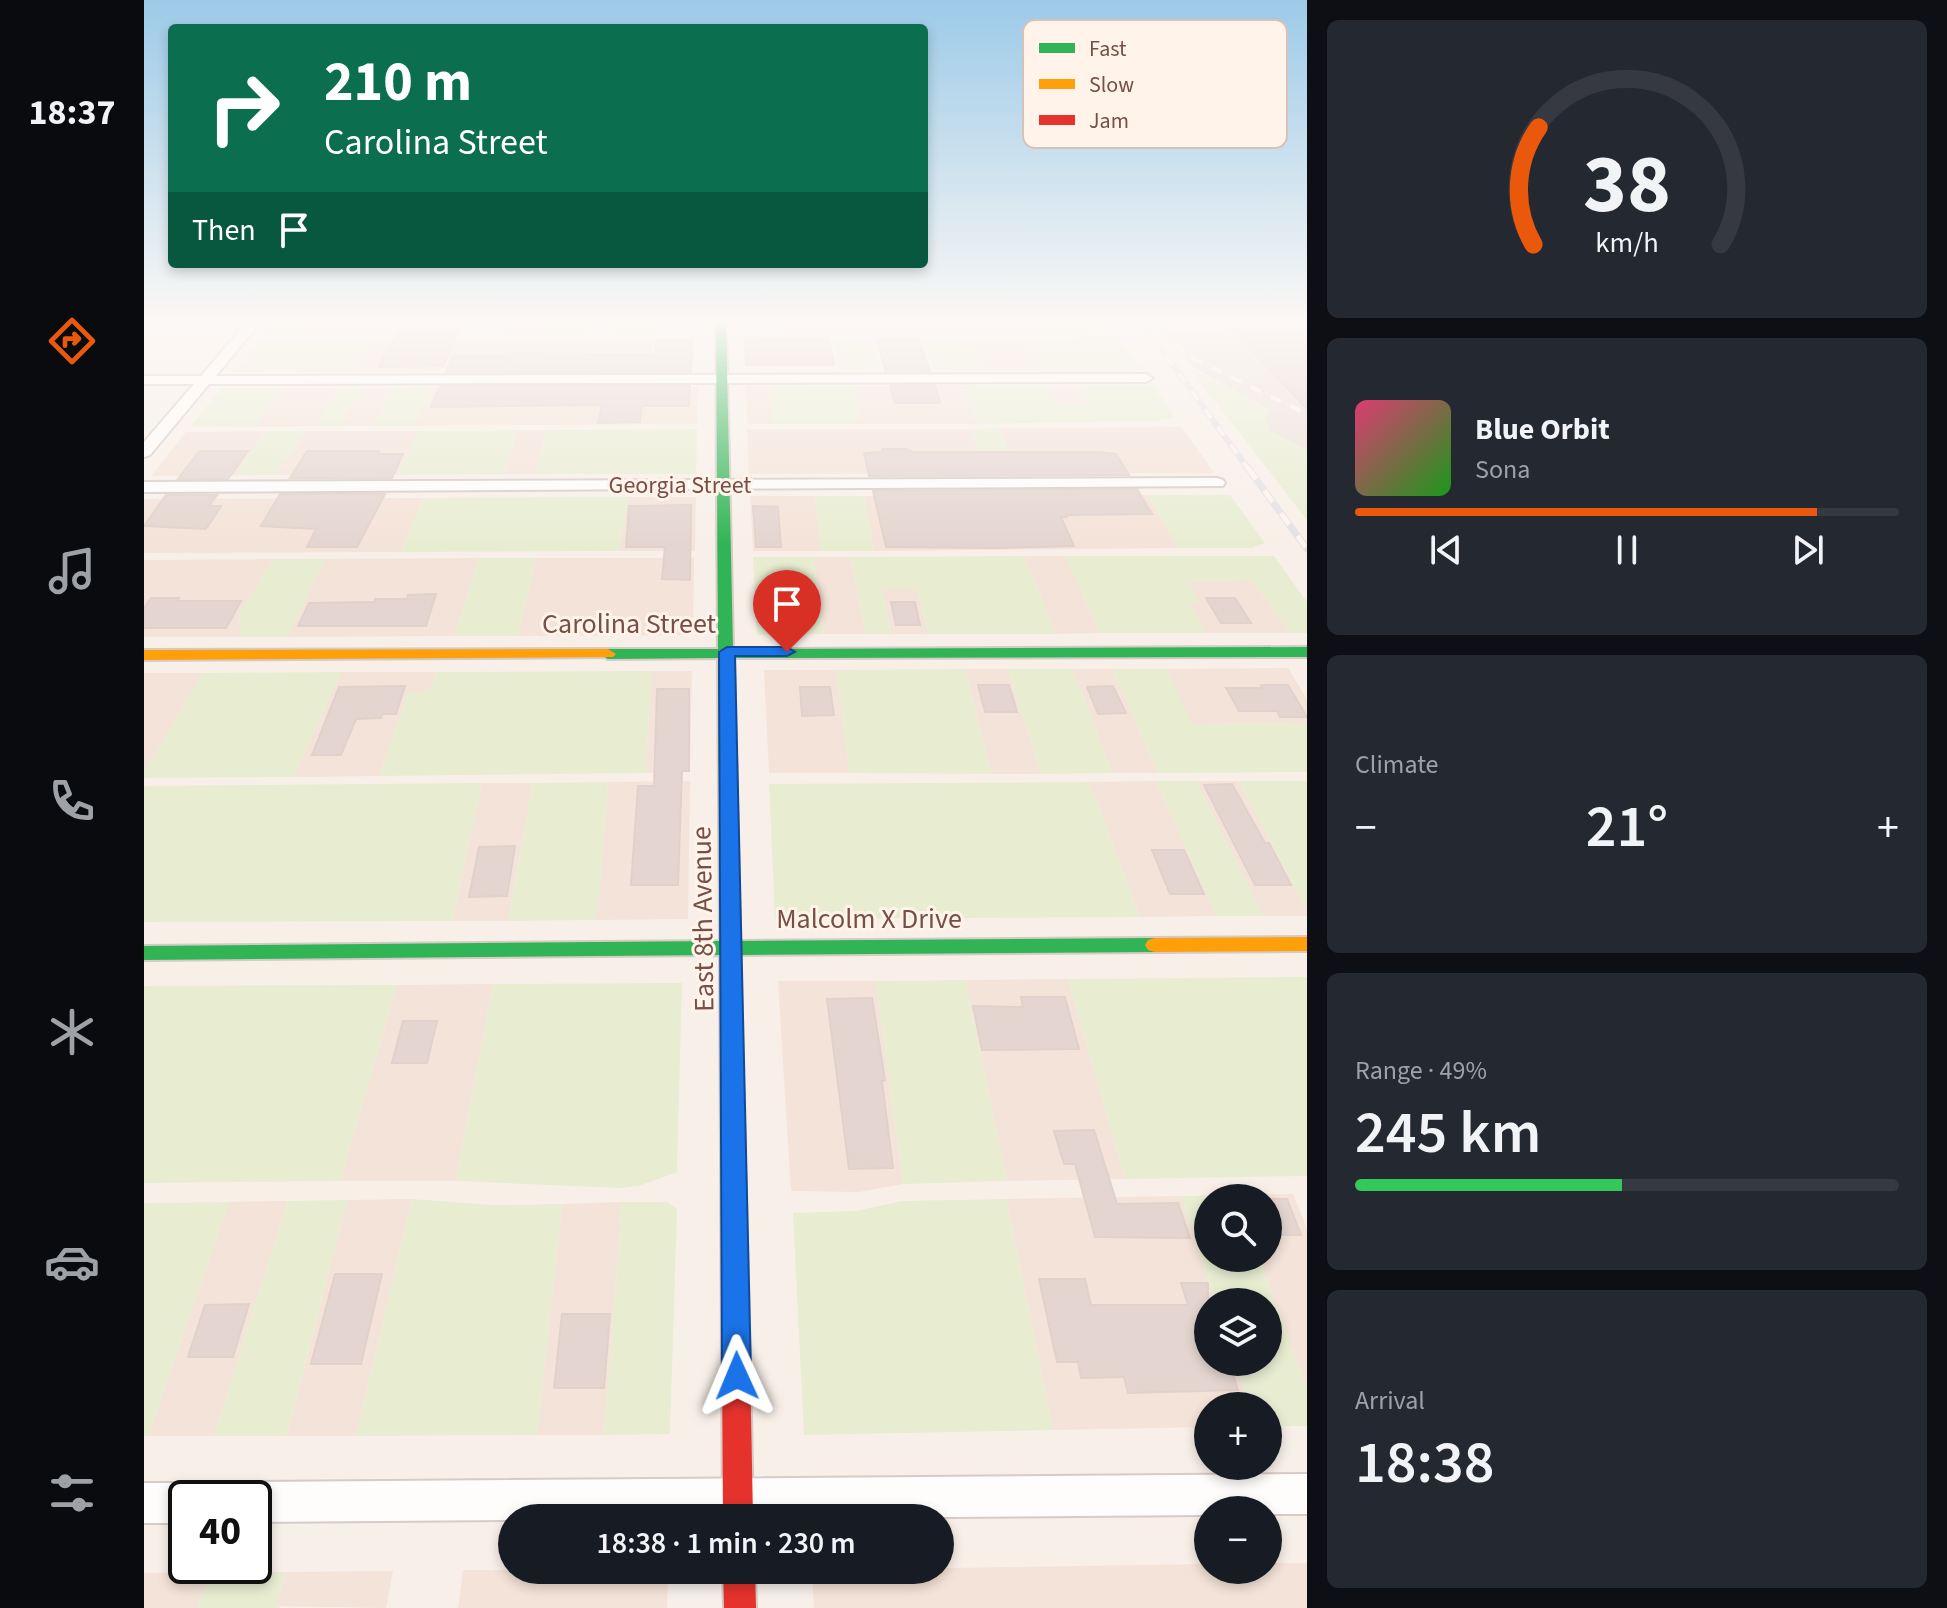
<!DOCTYPE html>
<meta charset="utf-8">
<style>
:root{--surface:#171b24;--page:#242831;--text:#f1f3f6;--muted:#9ea1a6;--line:#363941;--accent:#ea580c}
body{margin:0;font-family:"Source Sans 3",sans-serif;background:var(--page);color:var(--text);height:100vh;display:flex;flex-direction:column;font-size:30px;white-space:nowrap}
*{box-sizing:border-box;margin:0}
p{font-size:26px;color:var(--muted)}
.icon{flex:none;width:44px;height:44px;fill:none;stroke:currentColor;stroke-width:2;stroke-linecap:round;stroke-linejoin:round}
.map{position:relative;flex:1;overflow:hidden}
.side{display:flex;flex-direction:column;gap:20px;padding:20px;background:#0d0f14;width:640px}
.side>*{flex:none}
.banner{position:absolute;left:24px;top:24px;width:760px;height:244px;border-radius:8px;box-shadow:0 4px 12px #0003;background:#0b6e4f;color:#fff;overflow:hidden}
.fabs{position:absolute;left:1050px;top:1184px;display:grid;gap:16px}
.fabs a{display:grid;place-items:center;width:88px;height:88px;border-radius:50%;background:var(--surface);box-shadow:0 4px 12px #0003;font-size:40px}
.speed{position:absolute;left:24px;top:1480px;display:flex;gap:16px;font-size:40px;font-weight:700;text-align:center}
.speed>*{display:grid;place-content:center;width:104px;height:104px;border-radius:50%;background:var(--surface);box-shadow:0 4px 12px #0003;line-height:1}
.speed .limit{border:4px solid #111;border-radius:12px;background:#fff;color:#111}
.pin{position:absolute;display:grid;place-items:center;width:68px;height:68px;color:#fff;margin:-82px -34px;border-radius:50% 50% 50% 0;rotate:-45deg;box-shadow:0 0 8px #0007}
.pin .icon{rotate:45deg}
.me{position:absolute;width:88px;margin:-44px;rotate:359deg;stroke-linejoin:round;filter:drop-shadow(0 0 6px #0008)}
.turn{display:flex;align-items:center;gap:28px;height:168px;padding:0 24px;font-size:36px}
.turn .icon{width:104px;height:104px;stroke-width:2.5}
.turn b{display:block;font-size:56px;line-height:68px}
.then{display:flex;align-items:center;height:76px;padding:0 24px;background:#0003;gap:16px;font-size:30px}
.big{font-size:60px;font-weight:600;line-height:1.1}
.side .widget{flex:1;display:flex;flex-direction:column;justify-content:center;gap:12px;min-width:0;padding:0 28px;border-radius:12px;background:var(--page)}
.side .dial{align-items:center;gap:0}
.dial svg{height:208px;overflow:visible;fill:none;stroke:var(--line);stroke-width:7;stroke-linecap:round;text-anchor:middle}
.dial text{fill:var(--text);stroke:none}
.song{display:flex;align-items:center;gap:24px}
.cover{width:96px;height:96px;border-radius:12px;background:linear-gradient(135deg,hsl(340 70% 55%),hsl(120 70% 35%))}
.played{height:8px;border-radius:4px;background:linear-gradient(90deg,var(--accent) 85%,var(--line) 85%)}
.keys{display:flex;justify-content:space-around;direction:ltr}
.heat{display:flex;justify-content:space-between;align-items:center;font-size:44px;direction:ltr}
.charge{height:12px;border-radius:6px;background:linear-gradient(90deg,#34c759 49%,var(--line) 0)}
.trip{position:absolute;left:354px;top:1504px;width:456px;height:80px;border-radius:40px;background:var(--surface);box-shadow:0 4px 12px #0003;font-weight:600;line-height:80px;text-align:center}
main{display:flex;flex:1;min-height:0}
.tabs{display:flex;flex-direction:column;width:144px;justify-content:space-around;align-items:center;background:#090b0e;color:var(--muted)}
.tabs .icon{width:56px;height:56px}
.tabs .on{color:var(--accent)}
.tabs b{font-size:36px;color:var(--text)}
.map>svg:first-child{display:block}
</style>
<main>
<nav class="tabs">
<b>18:37</b>
<svg class="icon on" aria-label="directions" viewBox="0 0 24 24"><path d="M12 3l9 9-9 9-9-9zM9 14v-3h6M13 9l2 2-2 2"/></svg>
<svg class="icon" aria-label="music" viewBox="0 0 24 24"><path d="M9 18V5l10-2v13"/><circle cx="6" cy="18" r="3"/><circle cx="16" cy="16" r="3"/></svg>
<svg class="icon" aria-label="phone" viewBox="0 0 24 24"><path d="M5 4h4l2 5-3 2q2 4 5 5l2-3 5 2v4C11 20 4 13 5 4z"/></svg>
<svg class="icon" aria-label="climate" viewBox="0 0 24 24"><path d="M12 3v18M4 7l16 10M4 17L20 7"/></svg>
<svg class="icon" aria-label="car" viewBox="0 0 24 24"><path d="M5 17H2v-5l4-1 3-4h7l3 4 3 1v5h-3M9 17h6M6 11h13"/><circle cx="7" cy="17" r="2"/><circle cx="17" cy="17" r="2"/></svg>
<svg class="icon" aria-label="filters" viewBox="0 0 24 24"><path d="M4 7h16M4 17h16"/><circle cx="9" cy="7" r="2"/><circle cx="15" cy="17" r="2"/></svg>
</nav>
<div class="map">
<svg width="1163" height="1608" viewBox="0 0 1163 1608">
<rect width="100%" height="100%" fill="#f8efe8"/>
<g fill="#f4e3d8">
<path d="M175 320H281L273 335H165Z"/>
<path d="M365 320H407L403 335H360Z"/>
<path d="M640 320H894L901 333 643 334Z"/>
<path d="M880 337 898 370H842L825 338Z"/>
<path d="M229 339H510L507 370 208 371Z"/>
<path d="M601 386H627V424H603Z"/>
<path d="M709 386H818L833 424H709L707 417 716 416Z"/>
<path d="M902 386H936L945 403 913 404 901 400 905 391Z"/>
<path d="M288 387H554L553 424 269 426Z"/>
<path d="M137 388H196L171 426 116 427 114 419Z"/>
<path d="M219 388H251L229 426H196Z"/>
<path d="M1038 427 1070 473H874L855 428Z"/>
<path d="M603 429H826L844 473 605 474Z"/>
<path d="M373 430H403L391 474H360Z"/>
<path d="M122 431 92 475 7 476 42 432Z"/>
<path d="M161 431H274L254 475H132Z"/>
<path d="M1003 495 1035 548 730 551 720 496Z"/>
<path d="M606 496H671L677 551H609Z"/>
<path d="M484 497H552L551 551H475Z"/>
<path d="M279 498 257 552 0 553V499Z"/>
<path d="M880 556H922L956 633 912 634Z"/>
<path d="M669 557H706L722 634H680Z"/>
<path d="M335 558 311 636 143 637 181 559Z"/>
<path d="M392 558H550L549 635 374 636Z"/>
<path d="M129 559 95 615 97 637H0V560Z"/>
<path d="M1108 580 1147 633H1062L1044 602H1055L1043 581Z"/>
<path d="M738 589H773L784 634H747Z"/>
<path d="M1144 668 1163 699V723L1047 724 1022 669Z"/>
<path d="M821 669H864L897 774H847Z"/>
<path d="M929 669H968L1014 773H968Z"/>
<path d="M620 670H692L706 773H625Z"/>
<path d="M507 671H548L546 772 502 773Z"/>
<path d="M197 672H292L285 692H264L235 776 150 777Z"/>
<path d="M0 673H59L0 773Z"/>
<path d="M546 781 544 919 448 920 454 910 464 782Z"/>
<path d="M1012 781 1072 916 996 917 945 782Z"/>
<path d="M1052 781H1095L1163 910V916H1119Z"/>
<path d="M338 783H389L364 921H308Z"/>
<path d="M924 979 981 1179 863 1181 821 980Z"/>
<path d="M634 981H732L759 1184 715 1192 647 1191Z"/>
<path d="M349 984 312 1181H196L253 985Z"/>
<path d="M1149 1194 1163 1229V1389L1115 1258H1124V1198H1093L1092 1195Z"/>
<path d="M1037 1196 1071 1302H1064V1362H1091L1105 1406H1064V1427L909 1430 862 1199Z"/>
<path d="M268 1199 212 1436H143L203 1200Z"/>
<path d="M144 1201 70 1436H4L85 1202Z"/>
<path d="M478 1202 460 1435H393L418 1204Z"/>
<path d="M1124 1563H1163V1608H670L668 1570 1064 1564V1570H1124Z"/>
<path d="M319 1570H524L523 1608H314Z"/>
<path d="M249 1571 242 1608 133 1606 141 1572Z"/>
<path d="M65 1572 54 1608H0V1573Z"/>
</g>
<path fill="#ebdfd9" d="M1033 320H1163V450L1126 431 1120 419 1126 410 1052 369 1016 330 1040 329Z"/>
<g fill="#e8edd2">
<path d="M133 320H175L165 335H120Z"/>
<path d="M407 320H445L442 335H403Z"/>
<path d="M473 320H512L511 334 470 335Z"/>
<path d="M894 320H925L928 325H965L969 331 901 333Z"/>
<path d="M973 336 997 370H898L880 337Z"/>
<path d="M688 338H727L737 370H695Z"/>
<path d="M778 338H825L842 370H789Z"/>
<path d="M229 339 208 371 91 372 116 340Z"/>
<path d="M1045 368 1126 409 1121 419 1126 431 1163 450V520Z"/>
<path d="M1009 385 1030 417 1011 421 833 424 818 386H902L907 397 902 400 913 404 944 403 936 386Z"/>
<path d="M627 386H709L716 417H708L709 424H627Z"/>
<path d="M288 387 269 426H229L251 388Z"/>
<path d="M78 388H137L115 419 116 427 46 426Z"/>
<path d="M196 388H219L196 426H171Z"/>
<path d="M855 428 874 473H844L826 429Z"/>
<path d="M553 429 552 474H391L403 430Z"/>
<path d="M373 430 360 474 254 475 274 431Z"/>
<path d="M122 431H161L132 475H92Z"/>
<path d="M1003 495H1086L1121 543 1108 548H1035Z"/>
<path d="M671 496H720L730 551H677Z"/>
<path d="M484 497 475 551 257 552 279 498Z"/>
<path d="M880 556 912 634H784L773 589H738L747 634H722L706 557Z"/>
<path d="M922 556H1130L1163 602V633H1147L1108 580 1043 581 1056 602 1045 603 1062 633H956Z"/>
<path d="M609 557H669L680 634 613 635Z"/>
<path d="M335 558H392L374 636H311Z"/>
<path d="M129 559H181L143 637H97L95 615Z"/>
<path d="M821 669 847 774 706 773 692 670Z"/>
<path d="M864 669H929L968 773 897 774Z"/>
<path d="M968 669H1022L1048 724 1163 723V772L1014 773Z"/>
<path d="M507 671 502 773 235 776 264 692H284L292 672Z"/>
<path d="M197 672 150 777 0 778V773L59 673Z"/>
<path d="M1012 781H1052L1119 916H1072Z"/>
<path d="M1095 781H1163V910Z"/>
<path d="M464 782 454 910 448 920 364 921 389 783Z"/>
<path d="M945 782 996 917 631 919 625 784Z"/>
<path d="M338 783 308 921 0 922V786Z"/>
<path d="M1163 977V1176L981 1179 924 979Z"/>
<path d="M821 980 863 1181 759 1184 732 981Z"/>
<path d="M538 983 533 1172 495 1186 476 1188 312 1181 349 984Z"/>
<path d="M253 985 196 1181 0 1183V986Z"/>
<path d="M1092 1195 1093 1198H1064V1258H1115L1163 1389V1426H1124V1406H1105L1091 1362H1124V1302H1071L1037 1196Z"/>
<path d="M268 1199 350 1205 418 1204 393 1435 212 1436Z"/>
<path d="M862 1199 909 1430 660 1435 649 1213 712 1211 758 1201Z"/>
<path d="M203 1200 143 1436H70L144 1201Z"/>
<path d="M85 1202 4 1436H0V1203Z"/>
<path d="M478 1202H523L533 1209 526 1434 460 1435Z"/>
<path d="M65 1572H141L133 1606 137 1608H54Z"/>
</g>
<g fill="#e4d5d0" stroke="#e1d1ca" stroke-width="2">
<path d="M261 320H320L299 366 235 367Z"/>
<path d="M1079 320H1150L1163 332V409Z"/>
<path d="M601 338 685 339 690 365H602Z"/>
<path d="M732 339H775L786 371 742 372Z"/>
<path d="M513 340H549L547 372H302L309 356 362 355 363 353 511 355Z"/>
<path d="M791 385 796 403H751L746 386Z"/>
<path d="M296 386H546L545 406H498L496 422 454 423 458 405 287 407Z"/>
<path d="M738 449H763L769 452H954L972 454 985 475 725 476 720 453 739 452Z"/>
<path d="M55 451H104L84 479H34Z"/>
<path d="M163 451H235L234 454H259L248 478H146Z"/>
<path d="M993 489 1008 514 922 515 923 517H917L930 546 850 548 742 547 729 491Z"/>
<path d="M136 494H241L213 547H163L172 529 117 526Z"/>
<path d="M22 495H73L65 506H77L62 529 0 526Z"/>
<path d="M547 505 546 580 518 579 521 547H482L485 506Z"/>
<path d="M609 506 634 507 637 547H612Z"/>
<path d="M292 594 282 626H154L165 603 230 602 231 599H263L264 595Z"/>
<path d="M7 598H35L33 601H97L82 628H0V608Z"/>
<path d="M1062 598H1091L1107 623H1077Z"/>
<path d="M747 602H771L776 625H752Z"/>
<path d="M834 685H865L873 712H841Z"/>
<path d="M1117 685H1144L1163 717H1136L1133 711H1095L1082 688H1118Z"/>
<path d="M261 686 252 714H238L237 718 212 719 197 755H168L195 687Z"/>
<path d="M969 686 982 713 954 714 943 687Z"/>
<path d="M656 687H686L690 715 658 716Z"/>
<path d="M513 689H545V771H538L534 885H487L494 786H510Z"/>
<path d="M1088 784 1121 843H1125L1147 885H1111L1060 785Z"/>
<path d="M371 846 363 896 325 897 335 847Z"/>
<path d="M1008 850H1040L1060 894H1026Z"/>
<path d="M877 997H921L935 1049 838 1050 829 1006 879 1007Z"/>
<path d="M728 998 741 1080 738 1081 749 1168 705 1169 683 999Z"/>
<path d="M259 1021H293L283 1063H248Z"/>
<path d="M950 1130 973 1204 1034 1203 1046 1238 951 1237 931 1164H920L910 1131Z"/>
<path d="M1124 1199H1143L1157 1235H1124Z"/>
<path d="M191 1274H238L217 1364H167Z"/>
<path d="M895 1279H941L947 1305H1044L1037 1283H1064V1362H1085L1094 1390 984 1393 980 1377 937 1378 934 1362H913Z"/>
<path d="M105 1304 89 1357H44L61 1305Z"/>
<path d="M418 1314H466L460 1388H410Z"/>
</g>
<g fill="none" stroke-linecap="round" stroke-linejoin="round">
<defs>
<g id="street">
<path d="M105 320H118L72 376 1002 374 1009 378 1002 382 65 384 6 455 0 457V442L50 384H0V376H57Z"/>
<path d="M1073 478 1079 480 1081 483 1079 486 0 492V482Z"/>
<path d="M1163 1474V1514H1124V1510H1064V1515L110 1522V1498H91L96 1488 110 1482Z"/>
<path d="M0 1483H42L56 1489 60 1498H42V1523H0Z"/>
</g>
<path id="fast" d="M572 320H582L589 649 1163 647V657L590 658 596 941 1011 938 1018 940 1021 945 1018 950 1011 952 596 955 606 1363 602 1372 592 1376 582 1372 578 1363 576 955 0 960V946L576 941 574 658 464 659 456 654 464 649H574Z"/>
<g id="slow">
<path d="M464 649 472 654 469 657 0 660V650Z"/>
<path d="M1163 937V951L1011 952 1004 950 1001 945 1004 940 1011 938Z"/>
</g>
<g id="jam">
<path d="M592 1350 602 1354 606 1363 609 1518H579L578 1363 582 1354Z"/>
<path d="M579 1570H611L612 1608H580Z"/>
</g>
</defs>
<use href="#street" stroke="#d6cbc6" stroke-width="4"/>
<use href="#fast" stroke="#d6cac5" stroke-width="4"/>
<use href="#slow" stroke="#d6cac5" stroke-width="4"/>
<use href="#jam" stroke="#d6cac5" stroke-width="4"/>
<use href="#street" fill="#fefdfc" fill-rule="evenodd"/>
<use href="#fast" fill="#30b455" fill-rule="evenodd"/>
<use href="#slow" fill="#ff9f0a" fill-rule="evenodd"/>
<use href="#jam" fill="#e5322d" fill-rule="evenodd"/>
<defs>
<g id="rail-far1">
<path d="M996 320 1105 470"/>
<path d="M1012 332 1054 361 1163 414"/>
</g>
<path id="rail" d="M1104 468 1163 549"/>
</defs>
<use href="#rail-far1" stroke="#e4e1e5" stroke-width="6"/>
<use href="#rail" stroke="#e4e1e5" stroke-width="7"/>
<use href="#rail-far1" stroke="#fff3ea" stroke-width="4" stroke-dasharray="11" stroke-linecap="butt"/>
<use href="#rail" stroke="#fff3ea" stroke-width="5" stroke-dasharray="14" stroke-linecap="butt"/>
</g>
<linearGradient id="sky" x2="0" y2="1"><stop stop-color="#9ccae8"/><stop offset="0.59" stop-color="#fcf8f5"/><stop offset="1" stop-color="#fcf8f5" stop-opacity="0"/></linearGradient>
<rect width="1163" height="545" fill="url(#sky)"/>
<path fill="#1a73e8" stroke="#114b97" stroke-width="2" d="M583 647H643L651 652 643 656H591L607 1376 603 1385 593 1389 583 1385 578 1376 575 652Z"/>
<g text-anchor="middle" dominant-baseline="central" stroke-width="6" stroke-linejoin="round" paint-order="stroke">
<g font-size="24" fill="#774f47" stroke="#fff3ea">
<text x="536" y="485">Georgia Street</text>
</g>
<g font-size="28" fill="#774f47" stroke="#fff3ea">
<text x="485" y="624">Carolina Street</text>
<text transform="translate(559 919) rotate(-91)">East 8th Avenue</text>
<text x="725" y="919">Malcolm X Drive</text>
</g>
</g>
<rect x="879" y="20" width="264" height="128" rx="12" fill="#fff3ea" stroke="#d6c2b9" stroke-width="2"/>
<rect x="895" y="43" width="36" height="10" fill="#30b455"/>
<rect x="895" y="79" width="36" height="10" fill="#ff9f0a"/>
<rect x="895" y="115" width="36" height="10" fill="#e5322d"/>
<g font-size="22" fill="#774f47">
<text x="945" y="56">Fast</text>
<text x="945" y="92">Slow</text>
<text x="945" y="128">Jam</text>
</g>
</svg>
<div class="fabs">
<a><svg class="icon" aria-label="search" viewBox="0 0 24 24"><circle cx="10" cy="10" r="6"/><path d="M15 15l6 6"/></svg></a>
<a><svg class="icon" aria-label="layers" viewBox="0 0 24 24"><path d="M12 4l9 5-9 5-9-5zM3 14l9 5 9-5"/></svg></a>
<a>+</a>
<a>−</a>
</div>
<div class="speed"><div class="limit">40</div></div>
<div class="pin" style="left:643px;top:652px;background:#d93025"><svg class="icon" aria-label="arrive" viewBox="0 0 24 24"><path d="M6 21V4h12l-3 4 3 4H6"/></svg></div>
<svg class="me" style="left:593px;top:1376px" viewBox="-20 -20 40 40"><path d="M0-17L14 15 0 8-14 15z" fill="#1a73e8" stroke="#fff" stroke-width="4"/></svg>
<div class="trip">18:38 · 1 min · 230 m</div>
<div class="banner">
<div class="turn"><svg class="icon" aria-label="right" viewBox="0 0 24 24"><path d="M7 20v-9h11M14 6l5 5-5 5"/></svg><div><b>210 m</b>Carolina Street</div></div>
<div class="then">Then<svg class="icon" aria-label="arrive" viewBox="0 0 24 24"><path d="M6 21V4h12l-3 4 3 4H6"/></svg></div>
</div>
</div>
<section class="side">
<div class="widget dial"><svg viewBox="0 0 100 80">
<path d="M14 69A42 42 0 1 1 86 69"/>
<path d="M14 69A42 42 0 0 1 16 24" stroke="#ea580c"/>
<text x="50" y="56" font-size="32" font-weight="700">38</text>
<text x="50" y="72" font-size="11">km/h</text>
</svg></div>
<div class="widget">
<div class="song"><i class="cover"></i><div><b>Blue Orbit</b><p>Sona</p></div></div>
<div class="played"></div>
<div class="keys"><svg class="icon" aria-label="previous" viewBox="0 0 24 24"><path d="M18 5L8 12l10 7zM5 5v14"/></svg><svg class="icon" aria-label="pause" viewBox="0 0 24 24"><path d="M8 5v14M16 5v14"/></svg><svg class="icon" aria-label="next" viewBox="0 0 24 24"><path d="M6 5l10 7-10 7zM19 5v14"/></svg></div>
</div>
<div class="widget"><p>Climate</p>
<div class="heat"><a>−</a><b class="big">21°</b><a>+</a></div>
</div>
<div class="widget"><p>Range · 49%</p><b class="big">245 km</b><div class="charge"></div></div>
<div class="widget"><p>Arrival</p><b class="big">18:38</b></div>
</section>
</main>
